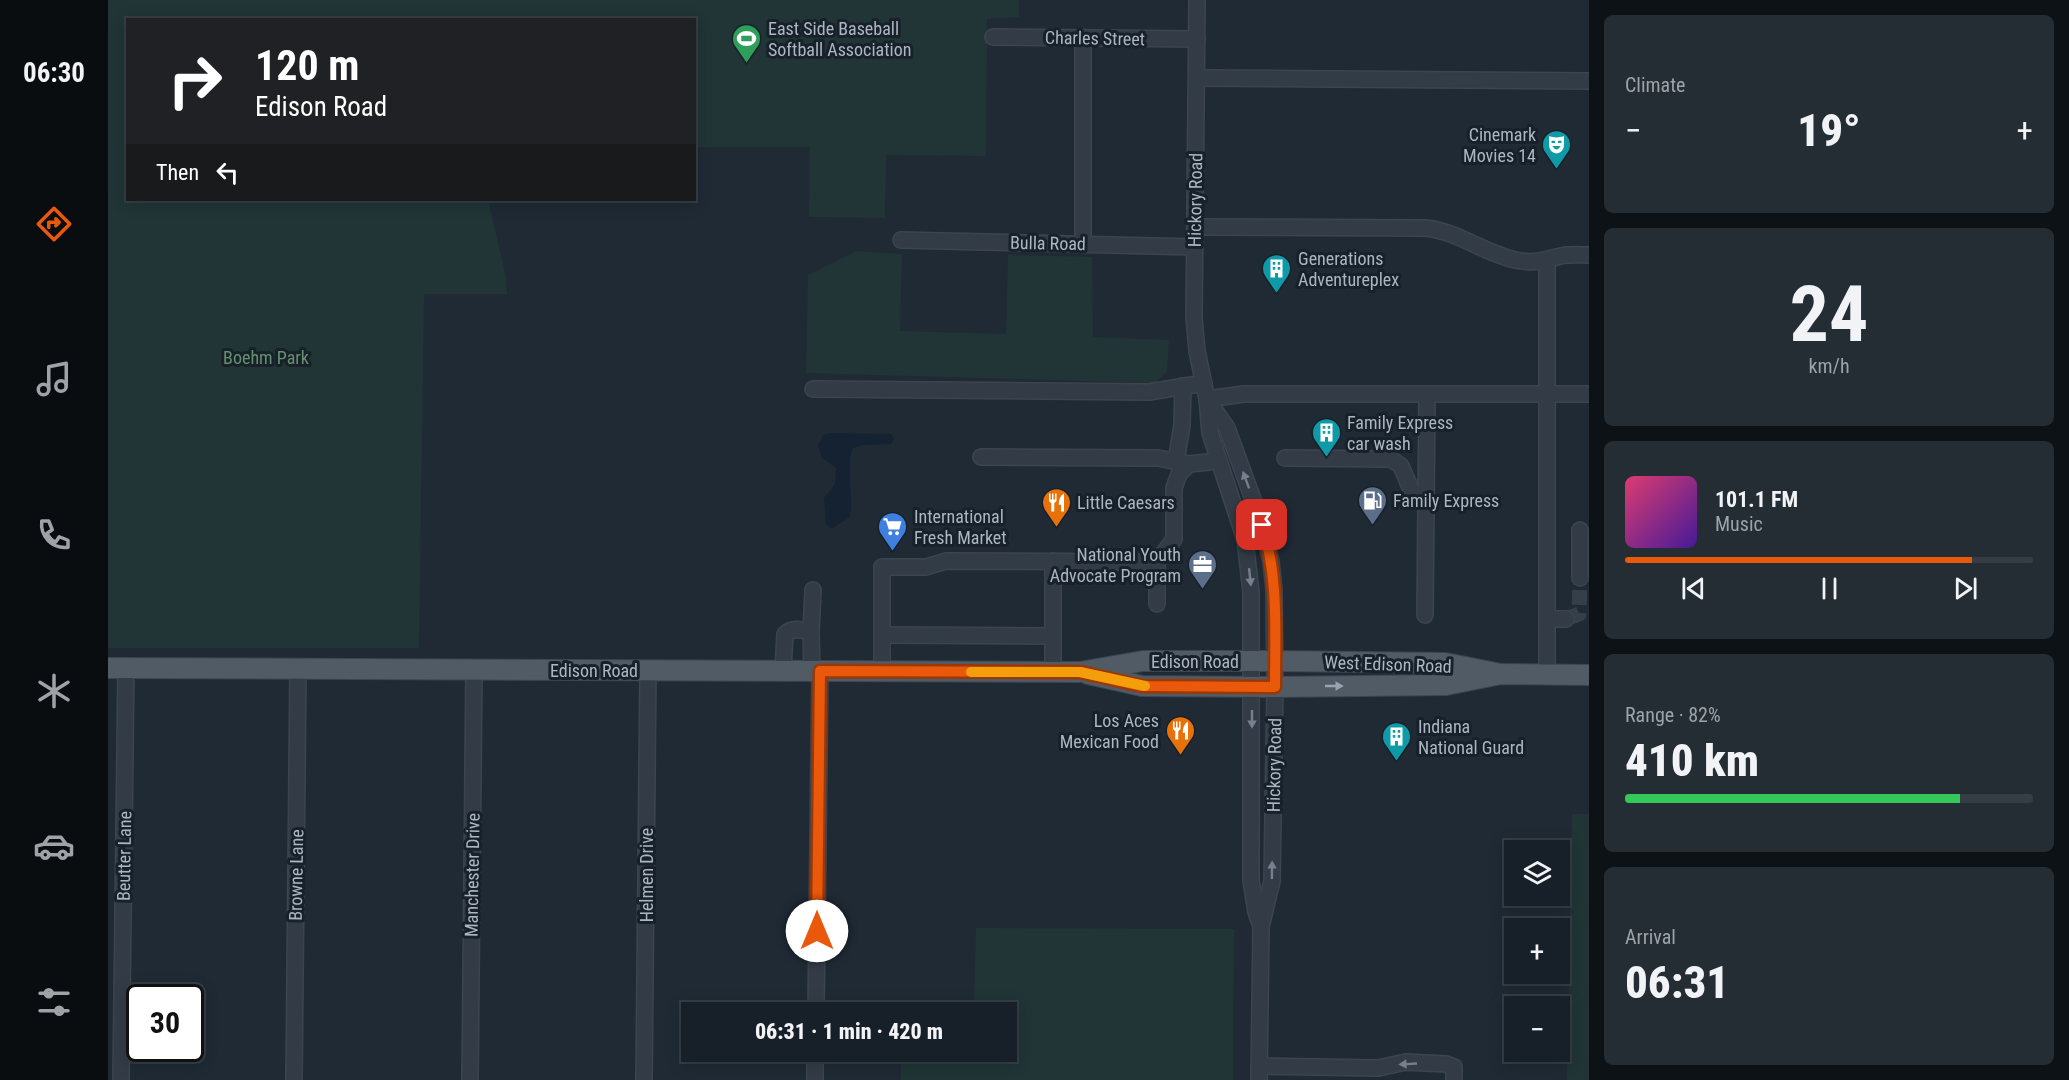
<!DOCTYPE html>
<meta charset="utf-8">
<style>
:root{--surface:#172028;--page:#242d34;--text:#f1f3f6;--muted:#9ea3a8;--line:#363e45;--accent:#ea580c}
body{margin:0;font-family:"Roboto Condensed",sans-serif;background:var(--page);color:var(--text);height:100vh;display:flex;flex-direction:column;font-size:22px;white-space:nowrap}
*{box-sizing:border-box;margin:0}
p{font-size:20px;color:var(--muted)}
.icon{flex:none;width:33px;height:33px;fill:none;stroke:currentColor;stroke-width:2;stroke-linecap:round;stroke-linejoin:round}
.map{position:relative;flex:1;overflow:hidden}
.drawer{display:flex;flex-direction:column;gap:15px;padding:15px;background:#0d1216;width:480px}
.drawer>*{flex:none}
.hud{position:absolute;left:18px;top:18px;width:570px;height:183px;border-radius:0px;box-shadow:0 3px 15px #0003,0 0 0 2px var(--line);background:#202124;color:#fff;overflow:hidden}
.controls{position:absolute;left:1396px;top:840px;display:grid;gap:12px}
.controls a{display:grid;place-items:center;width:66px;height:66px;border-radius:0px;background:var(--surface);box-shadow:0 3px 15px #0003,0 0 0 2px var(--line);font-size:30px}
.speed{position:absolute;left:18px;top:984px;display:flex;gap:12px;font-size:30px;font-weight:700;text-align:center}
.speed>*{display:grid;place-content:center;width:78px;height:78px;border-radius:50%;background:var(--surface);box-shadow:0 3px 15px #0003,0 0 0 2px var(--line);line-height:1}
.speed .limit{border:3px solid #111;border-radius:9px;background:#fff;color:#111}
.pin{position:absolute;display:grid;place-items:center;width:51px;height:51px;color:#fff;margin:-26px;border-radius:12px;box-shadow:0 3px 9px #0006}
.me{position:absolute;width:66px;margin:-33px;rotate:0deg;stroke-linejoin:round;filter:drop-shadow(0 0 4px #0008)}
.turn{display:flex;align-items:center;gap:21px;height:126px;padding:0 30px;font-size:27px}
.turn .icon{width:78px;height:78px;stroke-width:2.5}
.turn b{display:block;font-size:42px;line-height:51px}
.then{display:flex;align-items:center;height:57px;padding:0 30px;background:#0003;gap:12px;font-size:22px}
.big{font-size:45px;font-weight:800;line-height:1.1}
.drawer .widget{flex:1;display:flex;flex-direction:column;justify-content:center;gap:9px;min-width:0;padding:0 21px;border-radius:9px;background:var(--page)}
.drawer .dial{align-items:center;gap:0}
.dial b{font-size:78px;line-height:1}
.song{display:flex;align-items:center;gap:18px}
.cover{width:72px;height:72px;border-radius:9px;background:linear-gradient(135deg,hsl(340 70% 55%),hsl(260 70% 35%))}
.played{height:6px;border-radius:3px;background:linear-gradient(90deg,var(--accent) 85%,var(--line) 85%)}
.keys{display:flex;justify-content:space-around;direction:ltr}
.heat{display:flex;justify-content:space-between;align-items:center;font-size:33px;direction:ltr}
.charge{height:9px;border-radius:4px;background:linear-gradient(90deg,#34c759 82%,var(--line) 0)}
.trip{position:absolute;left:573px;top:1002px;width:336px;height:60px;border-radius:0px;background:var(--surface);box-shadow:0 3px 15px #0003,0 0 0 2px var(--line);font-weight:800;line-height:60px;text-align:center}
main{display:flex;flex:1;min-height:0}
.menu{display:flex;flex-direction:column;width:108px;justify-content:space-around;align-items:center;background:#090d10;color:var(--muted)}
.menu .icon{width:42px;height:42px}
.menu .on{color:var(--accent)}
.menu b{font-size:27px;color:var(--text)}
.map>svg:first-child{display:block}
</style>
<main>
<nav class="menu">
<b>06:30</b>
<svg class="icon on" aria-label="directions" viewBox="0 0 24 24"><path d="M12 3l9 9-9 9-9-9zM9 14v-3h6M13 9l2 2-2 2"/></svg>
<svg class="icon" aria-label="music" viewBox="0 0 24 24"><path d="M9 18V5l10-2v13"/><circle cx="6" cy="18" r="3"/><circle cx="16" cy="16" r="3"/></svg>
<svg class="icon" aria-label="phone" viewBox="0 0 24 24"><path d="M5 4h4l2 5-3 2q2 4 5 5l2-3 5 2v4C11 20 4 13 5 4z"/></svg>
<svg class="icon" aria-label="climate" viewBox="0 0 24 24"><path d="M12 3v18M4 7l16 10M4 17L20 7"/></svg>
<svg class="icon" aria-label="car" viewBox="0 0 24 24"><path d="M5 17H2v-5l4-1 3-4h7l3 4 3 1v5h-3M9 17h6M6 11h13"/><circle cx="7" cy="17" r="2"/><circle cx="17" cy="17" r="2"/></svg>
<svg class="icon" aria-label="filters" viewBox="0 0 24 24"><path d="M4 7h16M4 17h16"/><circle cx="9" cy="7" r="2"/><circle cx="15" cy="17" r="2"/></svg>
</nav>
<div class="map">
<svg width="1481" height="1080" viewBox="0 0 1481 1080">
<rect width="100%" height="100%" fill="#1f2a35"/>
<g fill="#213536">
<path d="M0 0H911V17L879 19 878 156 778 155 777 218 701 217 702 147H587L586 20H20V200H380L398 277 399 294H316L311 648H0Z"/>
<path d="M748 251 794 254 792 331 898 334 900 255 984 257 985 337 1061 340 1059 371 1047 383 698 373 700 275Z"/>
<path d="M1464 814H1481V1080H1459Z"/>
<path d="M868 928 1126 929 1125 1080H793V1052H898V1012H794L795 1003 866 1002Z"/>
</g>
<path fill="#142232" d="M721 433 783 434 786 439 783 444 756 445 745 448C737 466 746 496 742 517L725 528H722L718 524 716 498 727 484 728 468 714 458 710 446 715 435Z"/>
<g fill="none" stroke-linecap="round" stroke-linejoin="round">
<path stroke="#343f4a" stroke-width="15" stroke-dasharray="15 8" stroke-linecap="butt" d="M1458 619 1471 614 1472 578"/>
<defs>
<g id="minor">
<path d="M1089 0 1086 318 1089 351 1099 399 1102 433 1137 540 1143 592V880L1148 912 1153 927"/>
<path d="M885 37 1089 39"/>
<path d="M975 37V243"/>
<path d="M1089 78 1481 81"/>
<path d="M1087 227 1318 228C1349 231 1376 253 1407 260 1427 264 1434 260 1453 256 1462 254 1472 255 1481 255"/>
<path d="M793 240 1087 247"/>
<path d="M1439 261V675"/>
<path d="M705 389 1041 392 1096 383"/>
<path d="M1099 399 1119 428 1150 513 1163 561 1166 590 1167 687 1164 881 1153 927 1151 1080"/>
<path d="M1099 399 1136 394H1481"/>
<path d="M873 457 1050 458 1081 464"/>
<path d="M1177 458 1283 459 1293 466 1305 494"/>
<path d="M1068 461 1074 425 1075 386"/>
<path d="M1472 578V530"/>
<path d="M1049 604V562"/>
<path d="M1317 615 1319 394"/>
<path d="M1439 619H1458"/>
<path d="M703 632 705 590"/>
<path d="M774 635 945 636"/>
<path d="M675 671 677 634C684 627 695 630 703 632L704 671"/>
<path d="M774 671V567H818L838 561 1049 562 1066 539V488L1071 474 1081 464 1110 461"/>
<path d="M945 672V561"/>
<path d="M708 1012 712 671"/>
<path d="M1151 1066 1270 1068 1298 1062 1338 1064 1346 1067V1080"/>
<path d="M13 1080 18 668"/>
<path d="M186 1080 190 669"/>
<path d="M362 1080 366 669"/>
<path d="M536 1080 540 670"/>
<path d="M707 1080V1052"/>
</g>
<g id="major">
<path d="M0 668 972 672 1035 661H1167L1337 663 1393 674"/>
<path d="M980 674 1034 686 1167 687 1338 685 1393 674 1481 675"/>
</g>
</defs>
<use href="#minor" stroke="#3c454f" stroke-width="18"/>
<use href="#major" stroke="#3c454f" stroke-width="22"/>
<use href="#minor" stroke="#333c46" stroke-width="15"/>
<use href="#major" stroke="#505b66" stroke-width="20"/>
</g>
<defs><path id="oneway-solid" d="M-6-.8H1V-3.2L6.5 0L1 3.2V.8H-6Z" transform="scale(1.5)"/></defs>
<g fill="#767f8b">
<use href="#oneway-solid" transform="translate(1138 480) rotate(-110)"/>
<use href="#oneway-solid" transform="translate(1142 577) rotate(84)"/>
<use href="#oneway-solid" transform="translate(1144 719) rotate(90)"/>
<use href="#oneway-solid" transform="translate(1164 870) rotate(-89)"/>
<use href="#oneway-solid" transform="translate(1300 1064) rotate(177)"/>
</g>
<use fill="#9aa4b0" href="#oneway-solid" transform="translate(1226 686)"/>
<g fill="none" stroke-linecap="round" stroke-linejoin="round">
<defs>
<path id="route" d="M709 931 712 671 972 672 1034 686 1167 687C1167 633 1171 577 1154 525"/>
</defs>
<use href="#route" stroke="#983908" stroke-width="15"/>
<use href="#route" stroke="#ea580c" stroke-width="10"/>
<path stroke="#f59e0b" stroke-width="10" d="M863 672H972L1037 686"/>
</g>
<defs>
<symbol id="stadium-pin" viewBox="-11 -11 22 30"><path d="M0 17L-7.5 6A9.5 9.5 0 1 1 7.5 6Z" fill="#2e9e5b" stroke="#18212a"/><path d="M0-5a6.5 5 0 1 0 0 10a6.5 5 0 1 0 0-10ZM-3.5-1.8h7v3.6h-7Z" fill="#fff"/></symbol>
<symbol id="theatre-pin" viewBox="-11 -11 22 30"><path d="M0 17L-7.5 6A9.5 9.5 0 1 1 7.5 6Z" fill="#0f9aa8" stroke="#18212a"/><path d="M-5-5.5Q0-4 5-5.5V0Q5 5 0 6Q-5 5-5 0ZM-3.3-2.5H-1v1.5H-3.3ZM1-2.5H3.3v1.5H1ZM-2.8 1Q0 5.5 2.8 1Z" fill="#fff"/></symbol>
<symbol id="building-pin" viewBox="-11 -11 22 30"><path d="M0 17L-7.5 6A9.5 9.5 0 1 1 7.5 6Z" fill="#0f9aa8" stroke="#18212a"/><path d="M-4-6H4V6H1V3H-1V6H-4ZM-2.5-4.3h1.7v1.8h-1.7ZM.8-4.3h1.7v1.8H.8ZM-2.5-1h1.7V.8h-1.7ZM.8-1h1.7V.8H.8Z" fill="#fff"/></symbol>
<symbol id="fuel-pin" viewBox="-11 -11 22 30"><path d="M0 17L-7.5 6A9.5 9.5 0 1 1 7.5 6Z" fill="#5c6f8a" stroke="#18212a"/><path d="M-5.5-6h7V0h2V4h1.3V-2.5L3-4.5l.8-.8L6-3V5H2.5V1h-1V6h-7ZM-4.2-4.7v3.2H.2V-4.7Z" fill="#fff"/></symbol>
<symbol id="restaurant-pin" viewBox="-11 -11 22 30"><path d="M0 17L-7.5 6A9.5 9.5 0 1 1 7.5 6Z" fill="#e8710a" stroke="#18212a"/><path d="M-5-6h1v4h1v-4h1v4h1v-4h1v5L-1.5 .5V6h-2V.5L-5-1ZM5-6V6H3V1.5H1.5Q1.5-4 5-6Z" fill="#fff"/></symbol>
<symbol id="supermarket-pin" viewBox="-11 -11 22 30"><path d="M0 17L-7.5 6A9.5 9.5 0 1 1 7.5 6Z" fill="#3f7fe0" stroke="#18212a"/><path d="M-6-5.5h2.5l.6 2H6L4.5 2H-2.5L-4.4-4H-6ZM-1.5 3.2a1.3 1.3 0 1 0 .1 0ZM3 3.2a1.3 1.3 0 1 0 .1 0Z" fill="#fff"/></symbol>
<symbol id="office-pin" viewBox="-11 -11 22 30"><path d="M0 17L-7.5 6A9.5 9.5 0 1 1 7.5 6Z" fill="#5c6f8a" stroke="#18212a"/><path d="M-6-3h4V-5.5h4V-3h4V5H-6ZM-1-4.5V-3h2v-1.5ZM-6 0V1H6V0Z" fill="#fff"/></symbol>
</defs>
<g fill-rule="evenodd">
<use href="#stadium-pin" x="622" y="22" width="33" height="45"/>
<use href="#theatre-pin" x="1432" y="128" width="33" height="45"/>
<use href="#building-pin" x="1152" y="252" width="33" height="45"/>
<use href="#building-pin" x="1202" y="416" width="33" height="45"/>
<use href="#fuel-pin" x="1248" y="484" width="33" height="45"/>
<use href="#restaurant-pin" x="932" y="486" width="33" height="45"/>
<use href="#supermarket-pin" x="768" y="510" width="33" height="45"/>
<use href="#office-pin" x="1078" y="548" width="33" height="45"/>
<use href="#restaurant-pin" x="1056" y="714" width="33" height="45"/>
<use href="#building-pin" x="1272" y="720" width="33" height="45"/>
</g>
<g text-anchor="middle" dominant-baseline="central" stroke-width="6" stroke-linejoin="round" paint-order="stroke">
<g font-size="18" fill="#acb6c3" stroke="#18212a" text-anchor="start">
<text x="660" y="28">East Side Baseball<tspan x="660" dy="21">Softball Association</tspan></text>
<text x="1428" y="134" text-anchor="end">Cinemark<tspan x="1428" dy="21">Movies 14</tspan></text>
<text x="1190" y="258">Generations<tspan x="1190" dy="21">Adventureplex</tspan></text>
<text x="1239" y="422">Family Express<tspan x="1239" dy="21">car wash</tspan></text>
<text x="1285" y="500">Family Express</text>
<text x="969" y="502">Little Caesars</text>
<text x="806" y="516">International<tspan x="806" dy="21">Fresh Market</tspan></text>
<text x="1073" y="554" text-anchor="end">National Youth<tspan x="1073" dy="21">Advocate Program</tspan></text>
<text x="1051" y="720" text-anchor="end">Los Aces<tspan x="1051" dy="21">Mexican Food</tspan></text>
<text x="1310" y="726">Indiana<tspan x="1310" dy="21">National Guard</tspan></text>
</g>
<g font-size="18" fill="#acb6c3" stroke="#18212a">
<text transform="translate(987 38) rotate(1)">Charles Street</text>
<text transform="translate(1087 200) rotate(-89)">Hickory Road</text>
<text transform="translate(940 243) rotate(1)">Bulla Road</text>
<text x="1087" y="661">Edison Road</text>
<text transform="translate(1280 664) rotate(2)">West Edison Road</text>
<text x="486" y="670">Edison Road</text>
<text transform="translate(1166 765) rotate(-89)">Hickory Road</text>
<text transform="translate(16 856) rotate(-89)">Beutter Lane</text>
<text transform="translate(188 875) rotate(-89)">Browne Lane</text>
<text transform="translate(364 875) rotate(-89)">Manchester Drive</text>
<text transform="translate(538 875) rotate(-90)">Helmen Drive</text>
</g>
<g font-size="18" fill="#65926d" stroke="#18212a">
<text x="158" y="357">Boehm Park</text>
</g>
</g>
</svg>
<div class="controls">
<a><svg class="icon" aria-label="layers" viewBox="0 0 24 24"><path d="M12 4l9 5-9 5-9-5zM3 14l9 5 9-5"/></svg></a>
<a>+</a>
<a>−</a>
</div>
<div class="speed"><div class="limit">30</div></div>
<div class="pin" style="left:1154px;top:525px;background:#d93025"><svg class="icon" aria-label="arrive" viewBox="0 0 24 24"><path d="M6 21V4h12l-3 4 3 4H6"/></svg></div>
<svg class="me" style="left:709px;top:931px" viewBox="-20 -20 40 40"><circle r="19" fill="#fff"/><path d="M0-13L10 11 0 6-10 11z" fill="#ea580c"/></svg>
<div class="trip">06:31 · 1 min · 420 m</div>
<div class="hud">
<div class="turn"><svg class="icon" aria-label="right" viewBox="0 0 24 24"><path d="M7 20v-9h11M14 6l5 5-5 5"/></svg><div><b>120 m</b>Edison Road</div></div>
<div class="then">Then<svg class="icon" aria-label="left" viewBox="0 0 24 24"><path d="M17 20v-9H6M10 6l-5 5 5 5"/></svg></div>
</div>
</div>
<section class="drawer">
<div class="widget"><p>Climate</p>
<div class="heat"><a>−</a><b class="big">19°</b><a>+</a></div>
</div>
<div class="widget dial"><b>24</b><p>km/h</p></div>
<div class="widget">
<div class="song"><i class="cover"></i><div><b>101.1 FM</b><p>Music</p></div></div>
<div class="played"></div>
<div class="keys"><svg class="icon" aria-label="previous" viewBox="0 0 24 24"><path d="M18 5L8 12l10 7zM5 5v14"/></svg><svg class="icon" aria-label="pause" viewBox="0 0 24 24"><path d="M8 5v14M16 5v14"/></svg><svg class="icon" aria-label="next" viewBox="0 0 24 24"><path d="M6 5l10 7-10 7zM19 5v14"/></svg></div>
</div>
<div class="widget"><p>Range · 82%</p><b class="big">410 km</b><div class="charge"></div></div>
<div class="widget"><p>Arrival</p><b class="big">06:31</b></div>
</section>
</main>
